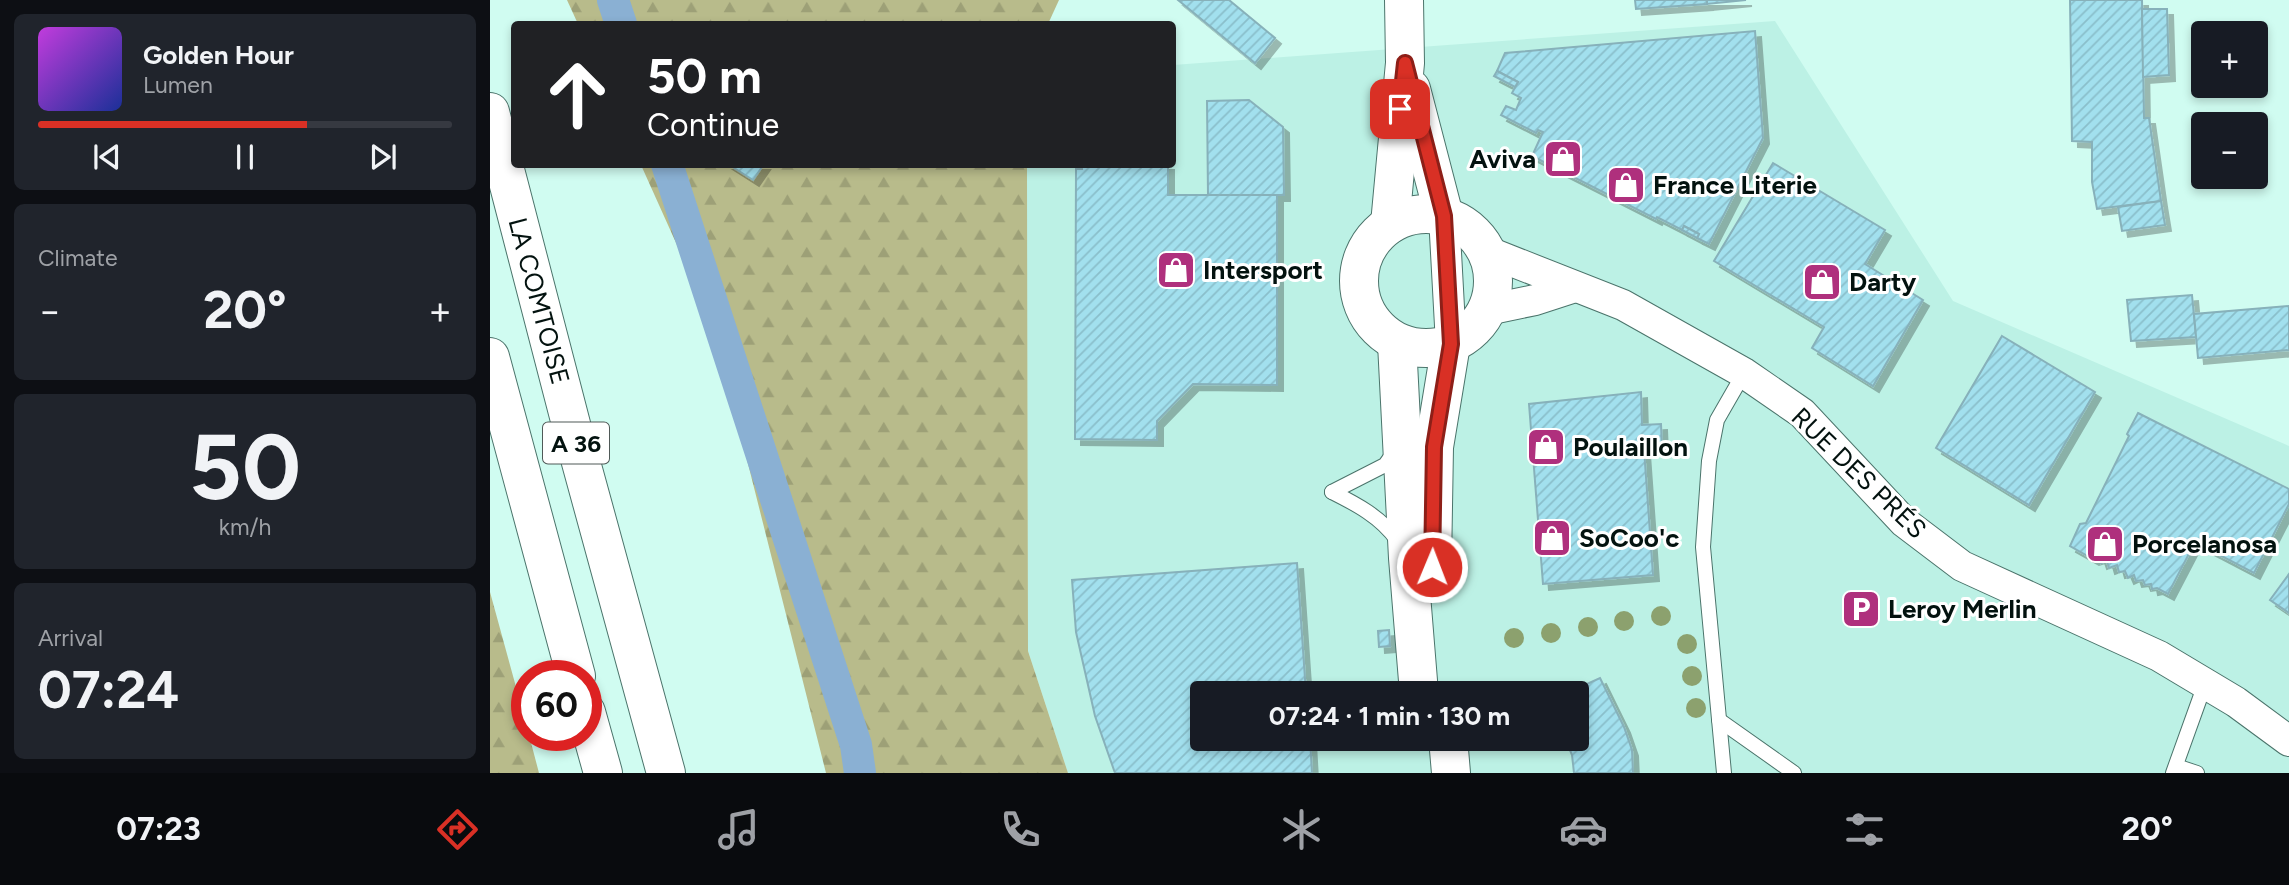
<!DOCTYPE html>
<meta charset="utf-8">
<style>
:root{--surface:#171b24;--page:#20242c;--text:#f1f3f6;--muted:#9ea1a6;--line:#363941;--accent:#d93025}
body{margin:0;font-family:Figtree,sans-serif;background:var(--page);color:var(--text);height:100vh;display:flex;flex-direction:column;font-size:26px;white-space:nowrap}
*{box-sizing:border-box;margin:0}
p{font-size:23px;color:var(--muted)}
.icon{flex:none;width:38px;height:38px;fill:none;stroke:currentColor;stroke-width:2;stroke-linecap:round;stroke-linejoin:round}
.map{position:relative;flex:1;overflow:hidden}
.side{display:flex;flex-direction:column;gap:14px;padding:14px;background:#0d0f14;width:490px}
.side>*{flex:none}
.banner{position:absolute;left:21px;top:21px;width:665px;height:147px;border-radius:7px;box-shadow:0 4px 10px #0003;background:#202124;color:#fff;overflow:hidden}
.tools{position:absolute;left:1701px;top:21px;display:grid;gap:14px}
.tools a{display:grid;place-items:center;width:77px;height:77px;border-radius:7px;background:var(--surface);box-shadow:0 4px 10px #0003;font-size:35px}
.speed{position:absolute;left:21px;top:660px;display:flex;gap:14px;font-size:35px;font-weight:700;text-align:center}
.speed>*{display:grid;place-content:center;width:91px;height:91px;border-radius:50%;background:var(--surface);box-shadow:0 4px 10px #0003;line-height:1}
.speed .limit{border:10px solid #d22;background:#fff;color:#111}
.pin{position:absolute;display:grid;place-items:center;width:60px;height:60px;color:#fff;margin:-30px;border-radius:14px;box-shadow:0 4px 10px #0006}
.me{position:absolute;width:77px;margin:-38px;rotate:1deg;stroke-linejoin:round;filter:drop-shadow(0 0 5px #0008)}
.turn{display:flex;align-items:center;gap:24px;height:147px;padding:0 21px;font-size:32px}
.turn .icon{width:91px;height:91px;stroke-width:2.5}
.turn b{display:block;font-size:49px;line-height:60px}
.big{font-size:52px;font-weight:700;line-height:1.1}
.side .widget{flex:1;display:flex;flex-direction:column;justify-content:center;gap:10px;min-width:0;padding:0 24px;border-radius:10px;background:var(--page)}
.side .dial{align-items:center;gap:0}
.dial b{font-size:91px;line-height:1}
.song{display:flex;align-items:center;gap:21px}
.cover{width:84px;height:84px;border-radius:10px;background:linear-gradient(135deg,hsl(290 70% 55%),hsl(230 70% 35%))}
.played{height:7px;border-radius:4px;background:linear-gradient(90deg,var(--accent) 65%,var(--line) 65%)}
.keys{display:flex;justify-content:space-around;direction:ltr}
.heat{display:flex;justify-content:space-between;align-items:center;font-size:38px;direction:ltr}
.trip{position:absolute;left:700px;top:681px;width:399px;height:70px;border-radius:7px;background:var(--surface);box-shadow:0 4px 10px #0003;font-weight:700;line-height:70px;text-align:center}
.tabs{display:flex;height:112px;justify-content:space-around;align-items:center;background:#090b0e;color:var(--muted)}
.tabs .icon{width:49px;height:49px}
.tabs .selected{color:var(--accent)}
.tabs b{font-size:32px;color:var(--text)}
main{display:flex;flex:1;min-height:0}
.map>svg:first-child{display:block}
</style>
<main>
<section class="side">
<div class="widget">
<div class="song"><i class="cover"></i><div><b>Golden Hour</b><p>Lumen</p></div></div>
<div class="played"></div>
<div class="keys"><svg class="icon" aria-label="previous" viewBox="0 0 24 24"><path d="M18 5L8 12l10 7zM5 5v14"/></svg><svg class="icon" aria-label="pause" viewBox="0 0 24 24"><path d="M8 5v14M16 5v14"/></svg><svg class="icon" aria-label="next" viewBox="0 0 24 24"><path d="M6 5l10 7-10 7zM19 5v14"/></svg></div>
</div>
<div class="widget"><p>Climate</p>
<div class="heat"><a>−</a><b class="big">20°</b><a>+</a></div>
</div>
<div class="widget dial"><b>50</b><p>km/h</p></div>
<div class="widget"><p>Arrival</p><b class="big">07:24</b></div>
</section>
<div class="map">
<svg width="1799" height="773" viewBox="0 0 1799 773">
<defs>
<pattern id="forest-firs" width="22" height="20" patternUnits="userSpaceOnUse" patternTransform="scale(1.75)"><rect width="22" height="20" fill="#b8bb8b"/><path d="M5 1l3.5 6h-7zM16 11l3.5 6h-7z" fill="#9da077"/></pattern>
<pattern id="building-hatch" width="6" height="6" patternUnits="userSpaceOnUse" patternTransform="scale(1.75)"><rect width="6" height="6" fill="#a2e0ee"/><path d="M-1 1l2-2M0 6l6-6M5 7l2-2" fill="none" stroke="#8abfcb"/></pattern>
<filter id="shadow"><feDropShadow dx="6" dy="6" stdDeviation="0" flood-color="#0004"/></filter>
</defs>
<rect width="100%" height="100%" fill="#d0fcf1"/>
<path fill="#bcf1e5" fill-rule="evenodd" d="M1285 21 1463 301 1799 446V773H578L538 651 537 165 682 164 683 65ZM712 693H1087V738H712Z"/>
<g fill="url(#forest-firs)">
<path d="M77 0H569L558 24H88Z"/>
<path d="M151 165H537L538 651 578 773H336L223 325Z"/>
<path d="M0 592 37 727V735H39L49 773H0Z"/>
</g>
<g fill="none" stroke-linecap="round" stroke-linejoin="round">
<g stroke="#8ab0d3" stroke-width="32">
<path d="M123 0 131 24"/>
<path d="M177 164 366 745 370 773"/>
</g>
</g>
<g fill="url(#building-hatch)" stroke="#87b1ba" stroke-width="2" filter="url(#shadow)">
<path d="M688 0H739L785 38 765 63Z"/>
<path d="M1145 0H1217V4L1146 9Z"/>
<path d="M1217 0H1256L1217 4Z"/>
<path d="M1580 0H1652L1654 118H1659L1671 201 1607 209 1602 182V142L1582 141Z"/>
<path d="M1652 9H1677L1679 75 1653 77Z"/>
<path d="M1265 31 1273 138 1219 244 1207 238 1209 234 1194 226 1192 230 1167 217 1166 219 1042 156 1053 132 1048 130 1046 133 1011 115 1016 106 1026 110 1031 98 1022 93 1028 82 1007 71 1015 53Z"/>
<path d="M1007 71 1028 82 1025 87 1004 76Z"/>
<path d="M759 100 793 127 794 195H718L717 101Z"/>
<path d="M1283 163 1395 230 1375 264 1433 300 1383 386 1322 348 1334 327 1224 261Z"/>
<path d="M238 164H274L263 180Z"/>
<path d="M592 164H678V195H787V385L703 384 667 421V440L585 439 586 169H592Z"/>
<path d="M1671 201 1675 225 1632 231 1628 207Z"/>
<path d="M1194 226 1209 234 1207 238 1192 230Z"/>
<path d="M1702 295 1706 337 1641 341 1637 300Z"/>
<path d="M1799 306V350L1708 358 1704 314Z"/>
<path d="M1512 336 1605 392 1539 505 1446 448Z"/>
<path d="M1151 392 1152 425 1171 424 1172 448 1154 449 1163 575 1053 584 1039 404Z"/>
<path d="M1648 413 1799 489V504L1764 573 1705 542 1678 594 1667 588 1662 589 1661 584 1655 585 1653 580 1646 581 1644 575 1638 578 1635 571 1629 572 1627 565 1619 568 1617 561 1611 563 1609 557 1603 559 1580 546 1590 524 1596 523 1639 436 1637 434Z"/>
<path d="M807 563 816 693H712V738H820L822 773H625L605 716 586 632 582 580Z"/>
<path d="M1799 574V613L1780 600Z"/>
<path d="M899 630 900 646 889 647 888 631Z"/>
<path d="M1110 678 1134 727 1142 750 1143 773H1084L1082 755 1075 738H1087V693H1077Z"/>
</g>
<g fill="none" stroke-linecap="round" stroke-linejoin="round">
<defs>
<g id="lane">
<path d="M842 492C866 504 891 517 907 540"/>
<path d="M842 492 895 465 905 451"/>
<path d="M1229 720 1304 773"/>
<path d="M1686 766 1707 773"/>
<path d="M1234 773 1213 547 1219 461 1227 420 1254 373"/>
<path d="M1683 773 1715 684"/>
</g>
<g id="street">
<path d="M954 216 961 344"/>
<path d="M996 251 1133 305 1254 373 1312 413 1414 522 1472 566 1669 656 1746 702 1799 741"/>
<path d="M997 310 1045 300 1085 287"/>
</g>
<g id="primary">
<path d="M921 89 954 216"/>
<circle cx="936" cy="281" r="67"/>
<path d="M900 224 915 63 914 0"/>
<path d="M907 343 918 558 929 693"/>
<path d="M942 565 944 447 961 344"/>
<path d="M958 738 961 773"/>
</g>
<g id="highway">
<path d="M0 112 89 455 176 773"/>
<path d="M0 357 86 676"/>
<path d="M96 712 113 773"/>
</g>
</defs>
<use href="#lane" stroke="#4b746b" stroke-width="16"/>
<use href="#street" stroke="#4b746b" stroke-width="32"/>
<use href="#primary" stroke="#4b746b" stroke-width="40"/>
<use href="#highway" stroke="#4b746b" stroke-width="40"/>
<use href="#lane" stroke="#fff" stroke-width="14"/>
<use href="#street" stroke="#fff" stroke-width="30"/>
<use href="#primary" stroke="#fff" stroke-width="38"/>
<use href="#highway" stroke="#fff" stroke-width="38"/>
</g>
<g fill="#8ca16e">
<circle cx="1171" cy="616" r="10"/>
<circle cx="1134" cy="621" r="10"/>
<circle cx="1098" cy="627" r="10"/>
<circle cx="1061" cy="633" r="10"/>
<circle cx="1024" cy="638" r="10"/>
<circle cx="1197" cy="644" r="10"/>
<circle cx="1202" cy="676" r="10"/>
<circle cx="1206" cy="708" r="10"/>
</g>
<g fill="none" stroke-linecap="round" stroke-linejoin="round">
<defs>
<path id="route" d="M910 109 915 63 954 216 961 344 944 447 942 567"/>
</defs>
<use href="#route" stroke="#8d1f18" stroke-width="18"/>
<use href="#route" stroke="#d93025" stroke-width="12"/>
</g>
<defs>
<symbol id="shop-square" viewBox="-11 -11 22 22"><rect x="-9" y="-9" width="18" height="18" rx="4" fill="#af307d" stroke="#fff"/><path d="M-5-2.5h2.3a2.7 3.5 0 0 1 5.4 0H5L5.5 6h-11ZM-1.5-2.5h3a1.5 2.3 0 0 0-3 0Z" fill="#fff"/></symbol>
<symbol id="parking-square" viewBox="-11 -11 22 22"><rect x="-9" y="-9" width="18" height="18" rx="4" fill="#af307d" stroke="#fff"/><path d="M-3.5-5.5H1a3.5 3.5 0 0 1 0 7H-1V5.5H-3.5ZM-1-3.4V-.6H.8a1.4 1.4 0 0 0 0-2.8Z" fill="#fff"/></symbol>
</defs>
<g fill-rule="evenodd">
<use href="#shop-square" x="1051" y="137" width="44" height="44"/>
<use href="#shop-square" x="1114" y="163" width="44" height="44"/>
<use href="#shop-square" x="664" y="248" width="44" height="44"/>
<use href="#shop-square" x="1310" y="260" width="44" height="44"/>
<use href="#shop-square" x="1034" y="425" width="44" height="44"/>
<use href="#shop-square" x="1040" y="516" width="44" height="44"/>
<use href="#shop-square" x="1593" y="522" width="44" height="44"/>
<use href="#parking-square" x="1349" y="587" width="44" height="44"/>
</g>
<g text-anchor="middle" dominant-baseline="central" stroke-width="6" stroke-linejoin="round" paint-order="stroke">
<rect fill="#fff" stroke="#4f5957" stroke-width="2" x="53" y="422.5" width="66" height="41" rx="5"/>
<g font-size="24" font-weight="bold" fill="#03120f">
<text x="86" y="443">A 36</text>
</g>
<g font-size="26" font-weight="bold" fill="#03120f" stroke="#fff" text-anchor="start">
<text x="1046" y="159" text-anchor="end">Aviva</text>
<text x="1163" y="185">France Literie</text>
<text x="713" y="270">Intersport</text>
<text x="1359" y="282">Darty</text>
<text x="1083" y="447">Poulaillon</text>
<text x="1089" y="538">SoCoo'c</text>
<text x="1642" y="544">Porcelanosa</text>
<text x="1398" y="609">Leroy Merlin</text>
</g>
<g font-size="26" fill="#03120f" stroke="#fff">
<text transform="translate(49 301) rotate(75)">LA COMTOISE</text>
<text transform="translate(1369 473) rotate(44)">RUE DES PRÉS</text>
</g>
</g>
</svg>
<div class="tools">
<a>+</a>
<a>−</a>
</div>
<div class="speed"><div class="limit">60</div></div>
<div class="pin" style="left:910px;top:109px;background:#d93025"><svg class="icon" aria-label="arrive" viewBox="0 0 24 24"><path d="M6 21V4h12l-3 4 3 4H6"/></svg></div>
<svg class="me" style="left:942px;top:567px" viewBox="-20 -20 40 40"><circle r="17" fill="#d93025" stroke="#fff" stroke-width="3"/><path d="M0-11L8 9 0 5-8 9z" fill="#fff"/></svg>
<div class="trip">07:24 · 1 min · 130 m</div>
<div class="banner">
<div class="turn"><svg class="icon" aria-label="ahead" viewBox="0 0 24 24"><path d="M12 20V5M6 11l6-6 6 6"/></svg><div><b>50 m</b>Continue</div></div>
</div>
</div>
</main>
<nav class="tabs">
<b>07:23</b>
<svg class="icon selected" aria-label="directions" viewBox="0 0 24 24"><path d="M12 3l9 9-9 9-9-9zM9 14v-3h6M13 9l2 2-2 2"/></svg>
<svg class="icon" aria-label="music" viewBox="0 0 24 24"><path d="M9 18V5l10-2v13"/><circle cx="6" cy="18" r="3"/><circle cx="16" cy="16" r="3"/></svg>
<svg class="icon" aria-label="phone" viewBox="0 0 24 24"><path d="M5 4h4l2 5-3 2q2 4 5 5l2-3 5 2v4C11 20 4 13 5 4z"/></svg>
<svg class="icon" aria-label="climate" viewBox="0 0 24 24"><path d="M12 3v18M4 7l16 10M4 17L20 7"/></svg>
<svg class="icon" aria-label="car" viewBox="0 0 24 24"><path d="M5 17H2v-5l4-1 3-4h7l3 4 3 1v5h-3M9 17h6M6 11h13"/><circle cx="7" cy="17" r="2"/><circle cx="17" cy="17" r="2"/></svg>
<svg class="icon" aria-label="filters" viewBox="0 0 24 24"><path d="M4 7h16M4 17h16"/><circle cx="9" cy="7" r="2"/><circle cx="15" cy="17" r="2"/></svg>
<b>20°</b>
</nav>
